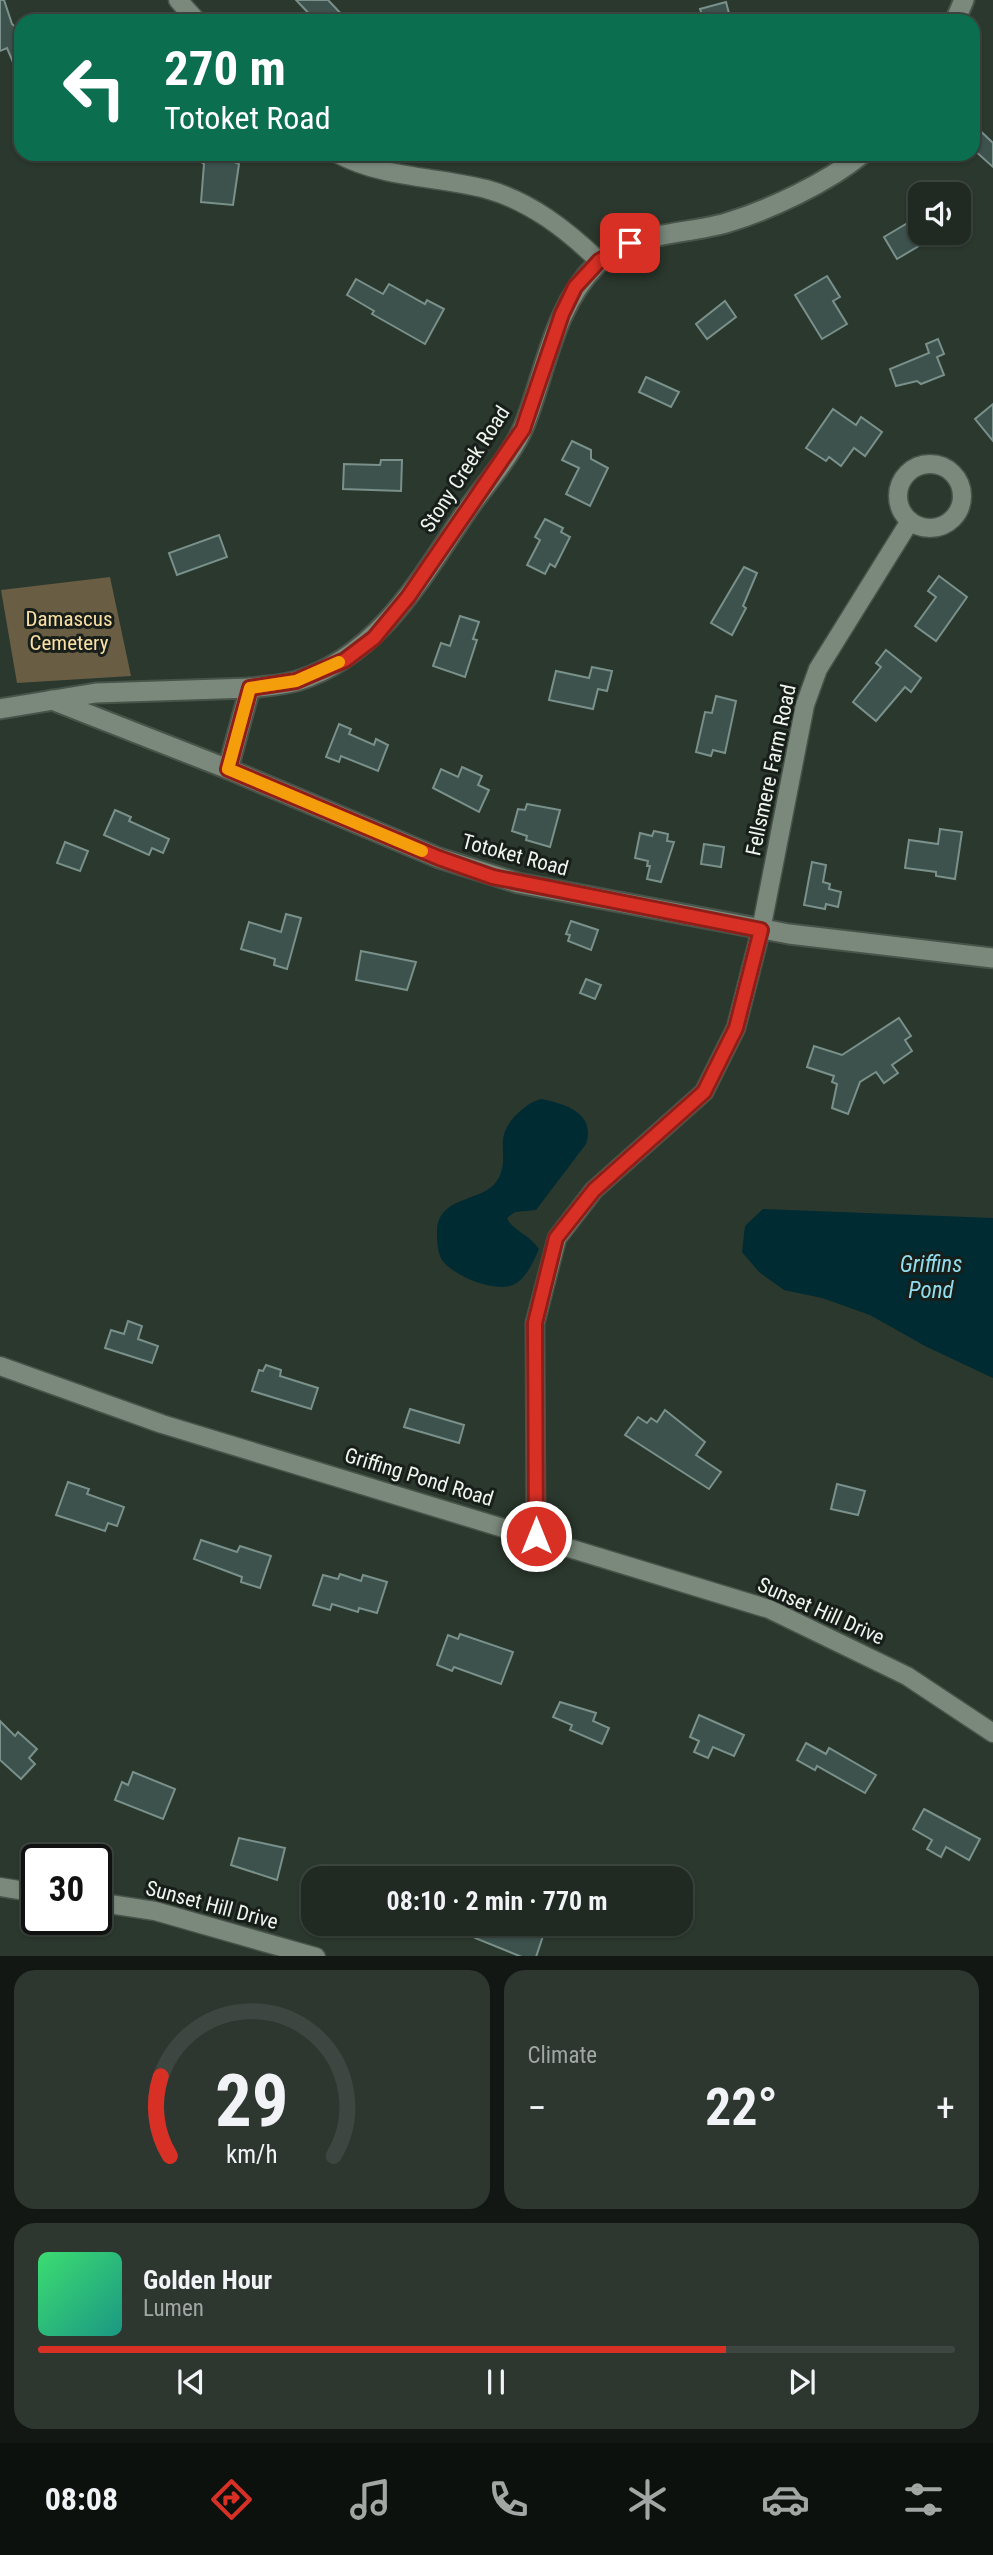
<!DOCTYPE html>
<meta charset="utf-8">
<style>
:root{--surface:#202a22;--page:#2d362f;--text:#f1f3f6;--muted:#a2a7a5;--line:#3d4640;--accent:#d93025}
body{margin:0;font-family:"Roboto Condensed",sans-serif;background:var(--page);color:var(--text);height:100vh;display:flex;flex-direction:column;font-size:26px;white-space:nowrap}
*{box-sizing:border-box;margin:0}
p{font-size:23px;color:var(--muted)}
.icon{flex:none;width:38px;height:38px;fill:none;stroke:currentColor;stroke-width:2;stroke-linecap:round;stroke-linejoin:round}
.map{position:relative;height:1956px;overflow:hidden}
.drawer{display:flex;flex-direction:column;gap:14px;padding:14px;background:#121713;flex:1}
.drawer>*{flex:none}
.hud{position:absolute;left:14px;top:14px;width:966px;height:147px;border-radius:21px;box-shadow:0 2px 5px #0004,0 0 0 2px var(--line);background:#0b6e4f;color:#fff;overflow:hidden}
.tools{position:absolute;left:908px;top:182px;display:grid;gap:14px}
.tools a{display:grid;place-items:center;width:63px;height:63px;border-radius:14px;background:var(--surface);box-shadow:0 2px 5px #0004,0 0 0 2px var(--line);font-size:35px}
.speed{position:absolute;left:21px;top:1844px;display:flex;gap:14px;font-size:35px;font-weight:700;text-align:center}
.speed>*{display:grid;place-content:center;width:91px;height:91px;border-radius:50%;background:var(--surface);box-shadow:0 2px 5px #0004,0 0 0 2px var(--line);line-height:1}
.speed .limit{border:4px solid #111;border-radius:10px;background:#fff;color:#111}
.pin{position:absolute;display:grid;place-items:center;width:60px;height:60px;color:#fff;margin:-30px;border-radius:14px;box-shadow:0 4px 10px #0006}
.me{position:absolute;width:77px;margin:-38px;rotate:0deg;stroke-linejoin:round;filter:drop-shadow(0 0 5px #0008)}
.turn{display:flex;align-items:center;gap:24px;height:147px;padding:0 35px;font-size:32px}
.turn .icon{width:91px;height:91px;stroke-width:2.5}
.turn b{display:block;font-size:49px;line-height:60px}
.big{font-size:52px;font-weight:700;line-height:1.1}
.drawer .widget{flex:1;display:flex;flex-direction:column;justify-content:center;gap:10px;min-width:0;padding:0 24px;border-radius:21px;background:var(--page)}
.drawer .dial{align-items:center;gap:0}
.dial svg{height:182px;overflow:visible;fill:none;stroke:var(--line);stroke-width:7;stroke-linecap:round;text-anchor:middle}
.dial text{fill:var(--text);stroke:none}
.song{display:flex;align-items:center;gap:21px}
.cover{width:84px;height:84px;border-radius:10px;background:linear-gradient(135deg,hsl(140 70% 55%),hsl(170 70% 35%))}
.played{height:7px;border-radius:4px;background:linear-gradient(90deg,var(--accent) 75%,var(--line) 75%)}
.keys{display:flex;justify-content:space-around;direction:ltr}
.heat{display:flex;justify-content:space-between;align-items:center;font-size:38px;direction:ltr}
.drawer .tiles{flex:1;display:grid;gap:14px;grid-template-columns:1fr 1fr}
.widget:last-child{grid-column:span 2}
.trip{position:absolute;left:301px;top:1866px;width:392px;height:70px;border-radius:21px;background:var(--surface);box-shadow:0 2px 5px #0004,0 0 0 2px var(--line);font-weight:700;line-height:70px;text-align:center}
.tab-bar{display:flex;height:112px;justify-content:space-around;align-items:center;background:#0d110e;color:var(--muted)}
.tab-bar .icon{width:49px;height:49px}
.tab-bar .selected{color:var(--accent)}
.tab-bar b{font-size:32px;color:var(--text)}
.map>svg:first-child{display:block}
</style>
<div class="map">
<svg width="993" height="1957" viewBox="0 0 993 1957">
<rect width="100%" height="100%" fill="#2b382d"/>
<path fill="#695d44" d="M110 577 131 676 17 683 1 590Z"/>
<g fill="#002b32">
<path d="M541 1099C566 1104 596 1113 586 1144L536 1210 515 1212 507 1218C511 1229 530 1235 539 1249 534 1261 526 1278 515 1284 497 1294 453 1276 442 1260 437 1252 437 1239 437 1229 441 1191 492 1205 501 1172 505 1161 502 1151 503 1140 504 1123 525 1103 541 1099Z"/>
<path d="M763 1209 993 1218V1378L925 1346 870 1315 822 1298 784 1290 759 1272 742 1252 745 1226Z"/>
</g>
<g fill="#3d524d" stroke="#79908b" stroke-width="2">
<path d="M0 0H4L12 24 21 32V81L7 48 0 51Z"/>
<path d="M296 0H328L348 21H316Z"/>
<path d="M726 2 731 21H704L700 9Z"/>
<path d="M973 124 993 143V167L973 149Z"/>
<path d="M190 154H217L239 164 233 205 201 202 204 164Z"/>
<path d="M916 218 920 233H925L929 240 897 259 884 237Z"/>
<path d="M827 276 840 297 833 301 847 324 822 339 795 295Z"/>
<path d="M356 279 383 294 389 284 425 304 427 300 444 309 425 344 372 314 374 311 347 295Z"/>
<path d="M725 301 736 317 707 339 696 324Z"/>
<path d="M938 339 944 354 937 357 944 375 921 384 917 381 896 386 890 369 929 353 926 344Z"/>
<path d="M646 377 679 392 671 407 639 392Z"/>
<path d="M993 404V441L975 419Z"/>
<path d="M833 409 856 425 861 417 882 432 865 456 854 448 841 466 829 457 826 461 806 448Z"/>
<path d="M572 441 591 450V459L608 468 590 506 566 494 579 468 562 460Z"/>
<path d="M381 460H402L401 491 343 489 344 464 380 465Z"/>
<path d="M545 519 563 528 561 532 570 537 555 567 550 564 545 574 527 565 540 540 535 537Z"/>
<path d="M219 535 227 557 177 575 169 553Z"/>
<path d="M744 567 757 573 743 606 746 608 732 635 711 623Z"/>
<path d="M939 576 967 597 936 641 915 626 936 597 928 591Z"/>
<path d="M460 616 479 622 473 639 477 640 465 677 433 666 441 643 450 646Z"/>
<path d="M886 650 921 678 911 692 905 687 876 721 853 702 881 667 876 663Z"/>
<path d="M592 667 612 671 607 691 598 689 593 709 549 700 556 671 589 678Z"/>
<path d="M716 696 736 701 725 753 713 750 711 756 696 752 705 712 712 713Z"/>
<path d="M339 724 351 729 349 734 374 745 376 739 388 745 378 771 341 756 339 762 326 757Z"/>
<path d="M462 767 482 776 478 785 489 790 479 812 433 788 441 769 458 777Z"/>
<path d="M527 804 560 810 550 847 526 840 527 836 512 831 518 809 525 810Z"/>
<path d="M115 810 131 817 129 821 169 839 163 853 152 848 149 855 104 835Z"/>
<path d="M940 829 962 832 955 879 936 876V872L905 868 909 840 938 844Z"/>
<path d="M654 831 668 834 667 841 674 842 661 882 647 879 650 866H647L648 861 635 858 640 833 652 836Z"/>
<path d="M65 842 88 851 80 871 57 863Z"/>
<path d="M704 844 724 847 721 867 701 864Z"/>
<path d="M812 862 826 865 823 882 830 884 829 889 841 892 838 907 826 904 825 909 804 905Z"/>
<path d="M286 914 301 918 287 969 274 965 275 959 241 949 249 922 281 932Z"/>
<path d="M571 921 598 930 591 950 568 941 570 935 566 934Z"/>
<path d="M361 951 416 962 407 990 356 980Z"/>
<path d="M586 979 601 985 595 999 580 993Z"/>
<path d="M899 1018 911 1036 905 1040 912 1051 892 1065 898 1073 884 1083 876 1072 860 1082 848 1114 832 1108 837 1084 832 1082 834 1076 807 1067 814 1046 842 1055Z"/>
<path d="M128 1321 142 1326 138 1339 158 1346 152 1363 105 1348 111 1330 124 1334Z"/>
<path d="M266 1365 281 1370 280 1376 318 1388 311 1409 252 1391 259 1370 263 1371Z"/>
<path d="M410 1409 464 1425 459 1443 404 1427Z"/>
<path d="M665 1410 705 1442 696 1455 721 1472 709 1489 625 1435 638 1417 647 1423 651 1418 657 1422Z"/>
<path d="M68 1482 89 1489 87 1494 124 1507 117 1526 108 1523 105 1531 56 1515Z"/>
<path d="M837 1484 865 1491 858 1515 831 1509Z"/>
<path d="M201 1540 237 1552 240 1546 271 1556 260 1588 241 1582 242 1577 194 1559Z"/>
<path d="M340 1574 361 1581 363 1575 387 1582 377 1613 359 1608 358 1612 332 1604 330 1610 313 1605 323 1575 338 1579Z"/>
<path d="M460 1634 513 1652 501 1684 454 1667 452 1671 437 1665 448 1635 458 1639Z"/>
<path d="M560 1702 596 1713 593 1721 609 1728 602 1744 570 1730 572 1725 553 1717Z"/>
<path d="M699 1715 744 1735 734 1756 713 1747 708 1758 694 1752 699 1741 690 1737Z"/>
<path d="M0 1721 15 1736 18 1732 37 1749 29 1758 35 1764 21 1779 0 1760Z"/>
<path d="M806 1743 826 1754 829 1748 876 1775 865 1793 817 1766 815 1770 797 1760Z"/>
<path d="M133 1772 175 1789 163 1819 115 1800 122 1782 128 1785Z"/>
<path d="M924 1809 980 1839 969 1860 946 1847 941 1857 927 1849 932 1840 913 1829Z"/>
<path d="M239 1838 285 1848 277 1880 231 1865Z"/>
<path d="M480 1923H519L543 1936 536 1957H522L475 1938Z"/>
</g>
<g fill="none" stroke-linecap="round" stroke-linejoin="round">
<defs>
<g id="minor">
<path d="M178 0 197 21"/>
<path d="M338 154C385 179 436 176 486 189 530 201 567 230 599 261"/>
<circle cx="930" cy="496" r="32"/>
<path d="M0 1366 162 1424 769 1609 907 1676 993 1733"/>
<path d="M536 1536 535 1323 557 1238 594 1190 704 1092 736 1028 761 930 805 705 818 669 910 521"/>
<path d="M0 1887 37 1893"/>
<path d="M96 1902 155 1911 316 1957"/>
</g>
<g id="tertiary">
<path d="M52 700 228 769"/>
<path d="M0 709 96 693 250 688"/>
</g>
<g id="secondary">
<path d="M955 21 964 0"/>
<path d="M862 154C827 183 769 210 726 223 684 235 629 232 597 264 553 308 546 371 524 426 513 453 485 485 468 509 421 578 380 655 297 681 282 685 265 686 250 688L228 769 439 858 518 883 789 934 993 958"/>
</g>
</defs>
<use href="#minor" stroke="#485349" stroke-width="21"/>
<use href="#tertiary" stroke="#485349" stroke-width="23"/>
<use href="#secondary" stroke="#485349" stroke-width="23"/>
<use href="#minor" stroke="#7a897c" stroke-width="18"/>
<use href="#tertiary" stroke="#7a897c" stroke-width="19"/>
<use href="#secondary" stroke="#7a897c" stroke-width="19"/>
</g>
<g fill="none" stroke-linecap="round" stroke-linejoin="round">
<defs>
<path id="route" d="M536 1536 535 1323 556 1238 594 1190 704 1092 736 1028 761 930 493 877 439 858 228 769 250 688 296 681 345 660 374 638 408 597 523 429 562 314 575 287 599 261 630 243"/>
</defs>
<use href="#route" stroke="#8d1f18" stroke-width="18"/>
<use href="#route" stroke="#d93025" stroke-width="12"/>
<path stroke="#f59e0b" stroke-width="12" d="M339 662 296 681 250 688 228 769 422 851"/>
</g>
<g text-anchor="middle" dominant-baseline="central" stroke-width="6" stroke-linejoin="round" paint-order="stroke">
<g font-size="21" fill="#eef6ef" stroke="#181e19">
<text transform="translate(465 469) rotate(-57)">Stony Creek Road</text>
<text transform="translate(771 770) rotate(-78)">Fellsmere Farm Road</text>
<text transform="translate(515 855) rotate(15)">Totoket Road</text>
<text transform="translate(419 1477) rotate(17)">Griffing Pond Road</text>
<text transform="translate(821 1611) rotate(24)">Sunset Hill Drive</text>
<text transform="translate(212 1905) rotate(15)">Sunset Hill Drive</text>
</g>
<g font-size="21" fill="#fae0a7" stroke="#181e19">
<text x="69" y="619">Damascus<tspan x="69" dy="24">Cemetery</tspan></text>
</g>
<g font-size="23" font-style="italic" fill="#91dded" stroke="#181e19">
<text x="931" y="1264">Griffins<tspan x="931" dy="26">Pond</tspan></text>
</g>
</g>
</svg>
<div class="tools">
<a><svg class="icon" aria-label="sound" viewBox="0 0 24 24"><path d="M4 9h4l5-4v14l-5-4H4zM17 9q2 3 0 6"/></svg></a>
</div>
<div class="speed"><div class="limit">30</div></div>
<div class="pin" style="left:630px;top:243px;background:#d93025"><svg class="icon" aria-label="arrive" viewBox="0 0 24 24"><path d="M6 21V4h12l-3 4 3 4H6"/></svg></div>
<svg class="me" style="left:536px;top:1536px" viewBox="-20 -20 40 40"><circle r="17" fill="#d93025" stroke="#fff" stroke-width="3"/><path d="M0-11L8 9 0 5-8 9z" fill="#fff"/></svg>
<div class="trip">08:10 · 2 min · 770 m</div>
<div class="hud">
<div class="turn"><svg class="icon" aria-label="left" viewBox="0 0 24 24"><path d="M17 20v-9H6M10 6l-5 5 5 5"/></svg><div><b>270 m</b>Totoket Road</div></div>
</div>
</div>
<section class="drawer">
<div class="tiles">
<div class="widget dial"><svg viewBox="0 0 100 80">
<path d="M14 69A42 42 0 1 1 86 69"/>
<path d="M14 69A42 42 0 0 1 10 34" stroke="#d93025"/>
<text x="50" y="56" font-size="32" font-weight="700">29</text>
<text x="50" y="72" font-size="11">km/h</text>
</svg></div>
<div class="widget"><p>Climate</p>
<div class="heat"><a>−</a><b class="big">22°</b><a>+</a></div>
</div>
<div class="widget">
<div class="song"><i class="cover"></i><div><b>Golden Hour</b><p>Lumen</p></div></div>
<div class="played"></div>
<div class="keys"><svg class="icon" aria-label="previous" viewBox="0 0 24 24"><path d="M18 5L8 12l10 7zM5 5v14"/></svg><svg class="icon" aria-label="pause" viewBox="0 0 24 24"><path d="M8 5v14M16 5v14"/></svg><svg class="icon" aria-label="next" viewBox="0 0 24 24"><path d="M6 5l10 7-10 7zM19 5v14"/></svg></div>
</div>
</div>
</section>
<nav class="tab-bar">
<b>08:08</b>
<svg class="icon selected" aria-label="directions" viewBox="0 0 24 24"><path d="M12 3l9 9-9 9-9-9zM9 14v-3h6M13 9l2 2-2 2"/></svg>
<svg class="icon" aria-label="music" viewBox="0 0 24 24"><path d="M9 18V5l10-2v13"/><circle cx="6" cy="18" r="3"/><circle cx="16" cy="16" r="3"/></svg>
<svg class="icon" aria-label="phone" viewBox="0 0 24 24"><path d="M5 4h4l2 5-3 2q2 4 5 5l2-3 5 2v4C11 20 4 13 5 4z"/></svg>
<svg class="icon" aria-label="climate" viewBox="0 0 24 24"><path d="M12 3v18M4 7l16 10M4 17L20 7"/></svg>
<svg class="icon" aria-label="car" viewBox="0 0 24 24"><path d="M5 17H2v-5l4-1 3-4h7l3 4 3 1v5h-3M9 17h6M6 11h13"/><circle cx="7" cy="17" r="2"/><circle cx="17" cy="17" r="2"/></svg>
<svg class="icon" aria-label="filters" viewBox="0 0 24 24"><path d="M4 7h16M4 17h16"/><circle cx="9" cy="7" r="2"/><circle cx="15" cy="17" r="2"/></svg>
</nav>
